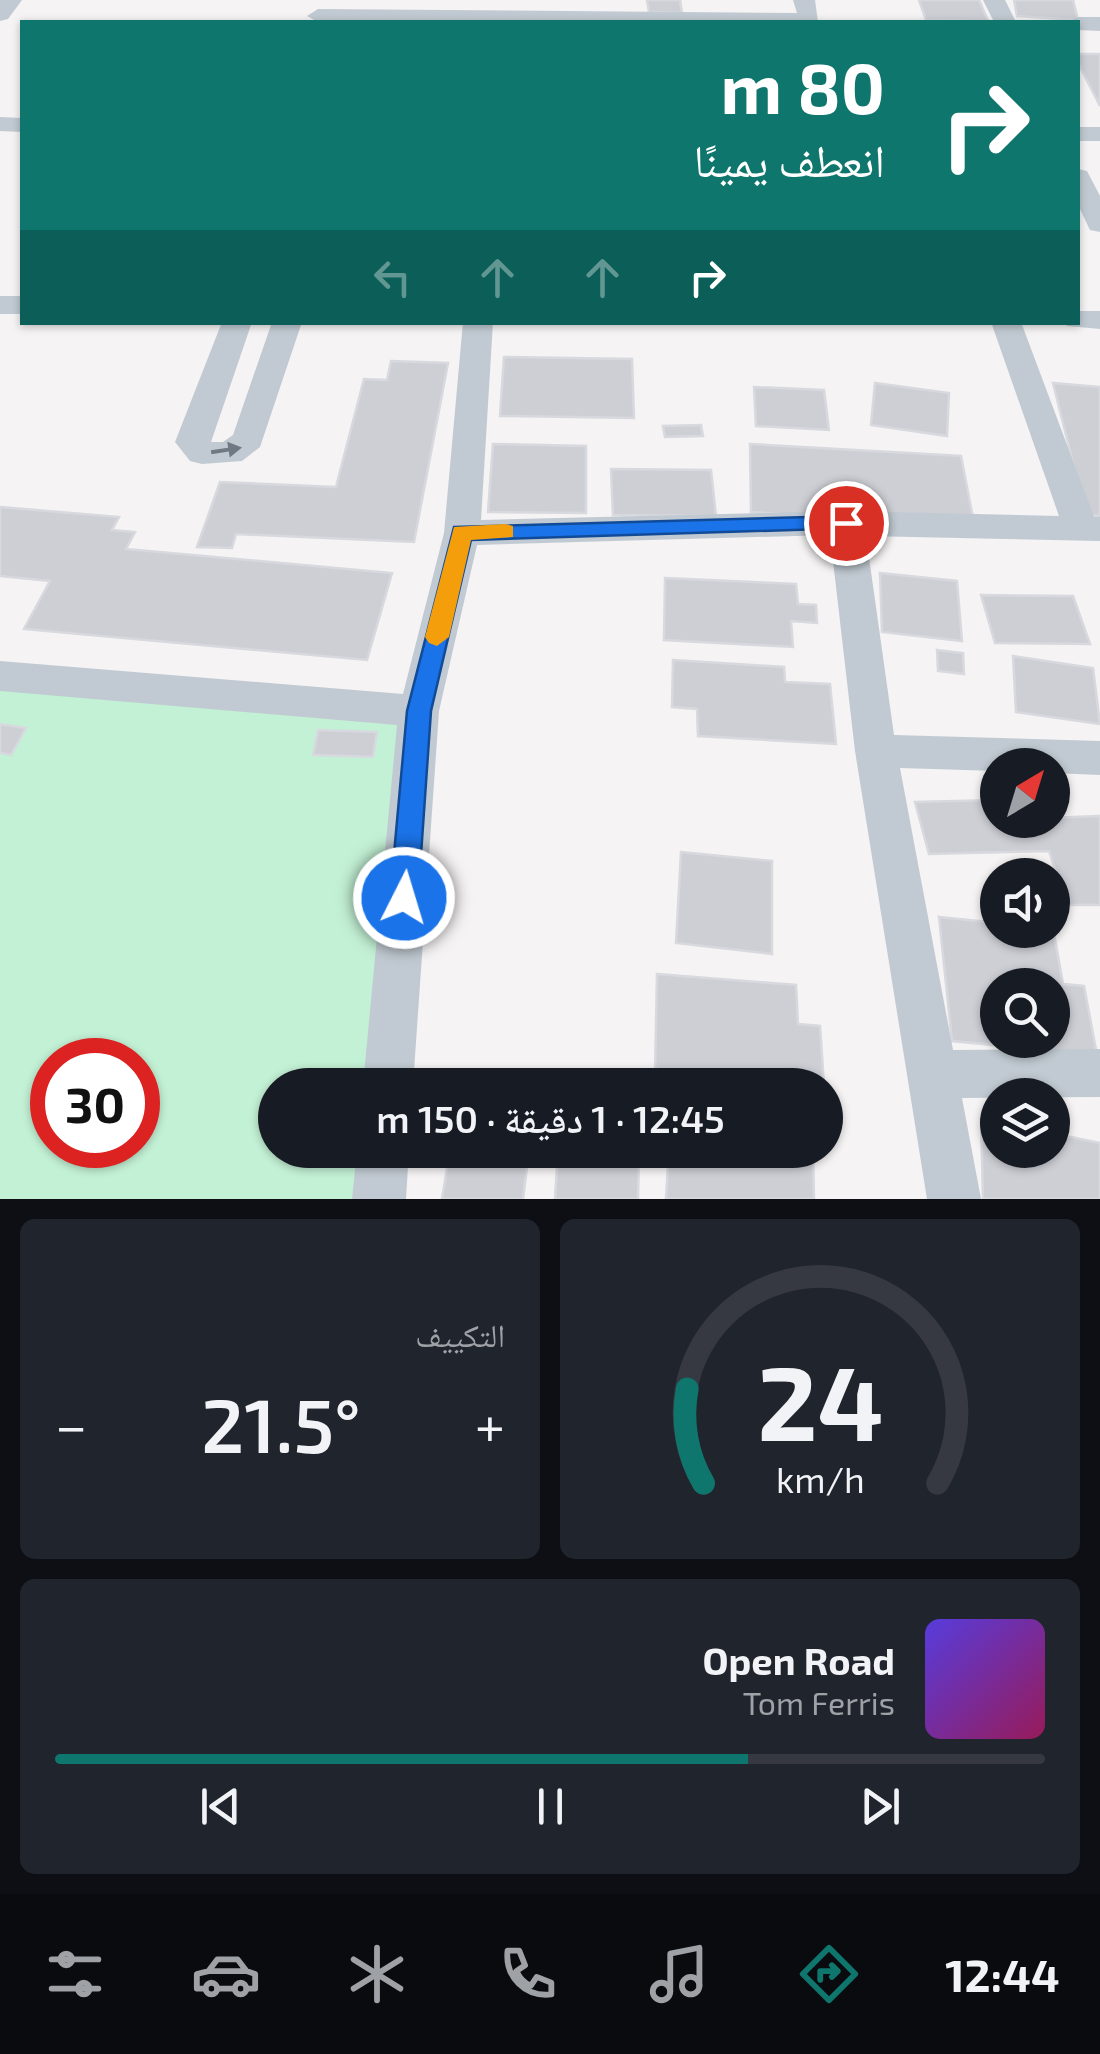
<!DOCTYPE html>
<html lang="ar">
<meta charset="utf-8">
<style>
:root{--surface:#171b24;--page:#20242c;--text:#f1f3f6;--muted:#9ea1a6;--line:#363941;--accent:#0f766e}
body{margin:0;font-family:"Exo 2","Noto Naskh Arabic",sans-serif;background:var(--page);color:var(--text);direction:rtl;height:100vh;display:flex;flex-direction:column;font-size:38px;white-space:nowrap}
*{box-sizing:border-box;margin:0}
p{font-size:32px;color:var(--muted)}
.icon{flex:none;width:55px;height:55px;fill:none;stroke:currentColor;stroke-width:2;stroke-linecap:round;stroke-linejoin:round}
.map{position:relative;height:1199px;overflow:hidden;direction:ltr}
.sheet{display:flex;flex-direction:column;gap:20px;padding:20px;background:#0d0f14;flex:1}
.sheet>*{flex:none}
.guide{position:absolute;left:20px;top:20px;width:1060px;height:305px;border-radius:0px;box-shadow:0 2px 8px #0004;direction:rtl;background:#0f766e;color:#fff;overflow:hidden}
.needle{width:65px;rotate:38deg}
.fabs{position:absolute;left:980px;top:748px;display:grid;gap:20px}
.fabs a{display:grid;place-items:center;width:90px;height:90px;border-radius:50%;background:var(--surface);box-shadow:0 2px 8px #0004;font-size:50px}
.speed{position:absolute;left:30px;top:1038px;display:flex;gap:20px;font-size:50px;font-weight:700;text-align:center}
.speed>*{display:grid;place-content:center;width:130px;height:130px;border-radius:50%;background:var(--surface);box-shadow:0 2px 8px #0004;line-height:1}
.speed .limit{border:15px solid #d22;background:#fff;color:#111}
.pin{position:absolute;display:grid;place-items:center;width:85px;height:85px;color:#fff;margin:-42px;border:5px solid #fff;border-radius:50%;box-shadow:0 2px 10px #0007}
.me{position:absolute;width:110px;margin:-55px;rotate:5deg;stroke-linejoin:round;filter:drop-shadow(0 0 8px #0008)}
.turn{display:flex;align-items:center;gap:35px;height:210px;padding:0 30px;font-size:45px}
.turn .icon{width:130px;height:130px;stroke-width:2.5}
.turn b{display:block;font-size:70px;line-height:85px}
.lanes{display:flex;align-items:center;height:95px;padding:0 30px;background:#0003;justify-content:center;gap:50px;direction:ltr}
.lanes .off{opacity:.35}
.big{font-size:75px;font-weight:600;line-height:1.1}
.sheet .widget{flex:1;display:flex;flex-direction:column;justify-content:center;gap:15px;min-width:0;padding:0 35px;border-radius:15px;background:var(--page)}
.sheet .dial{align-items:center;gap:0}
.dial svg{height:260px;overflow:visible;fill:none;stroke:var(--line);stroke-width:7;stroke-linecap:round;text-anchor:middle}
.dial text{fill:var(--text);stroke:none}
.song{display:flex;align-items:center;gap:30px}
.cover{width:120px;height:120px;border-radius:15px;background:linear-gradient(135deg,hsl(250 70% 55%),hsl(330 70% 35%))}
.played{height:10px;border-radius:5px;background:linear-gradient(90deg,var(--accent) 70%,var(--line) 70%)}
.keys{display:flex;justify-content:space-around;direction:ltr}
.heat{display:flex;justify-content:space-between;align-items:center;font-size:55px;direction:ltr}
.sheet .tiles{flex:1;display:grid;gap:20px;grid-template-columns:1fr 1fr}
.widget:last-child{grid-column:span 2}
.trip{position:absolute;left:258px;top:1068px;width:585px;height:100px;border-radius:50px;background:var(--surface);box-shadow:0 2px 8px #0004;font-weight:600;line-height:100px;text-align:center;direction:rtl}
.dock{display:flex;height:160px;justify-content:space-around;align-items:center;background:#090b0e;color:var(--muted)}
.dock .icon{width:70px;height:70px}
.dock .active{color:var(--accent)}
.dock b{font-size:45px;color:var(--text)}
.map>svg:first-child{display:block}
</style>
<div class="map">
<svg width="1100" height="1199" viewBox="0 0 1100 1199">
<rect width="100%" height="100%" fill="#f5f3f3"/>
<path fill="#c3f1d5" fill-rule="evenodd" d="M0 676 419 711 388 1085H275V1150H383L379 1199H0ZM52 1060H138V1145H52Z"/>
<g fill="#cdcfd5" stroke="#d7d9de" stroke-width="2.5" fill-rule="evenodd">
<path d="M647 0H680L682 13 649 12Z"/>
<path d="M919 0H979L988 21 926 20Z"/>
<path d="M1014 0H1073L1078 20 1017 16Z"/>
<path d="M1078 54H1100V106L1078 63Z"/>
<path d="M504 357 632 359 634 418 500 416Z"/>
<path d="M391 361 448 363 414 542 236 534 232 548 197 547 220 482 336 487 364 379 387 380Z"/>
<path d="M875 383 949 393 947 436 871 425Z"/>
<path d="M1053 383 1100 387V516L1086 515Z"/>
<path d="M754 387 824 390 829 430 756 426Z"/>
<path d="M701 425 703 436 665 437 663 426Z"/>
<path d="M493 444 586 446V513L488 512Z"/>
<path d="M750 444 961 456 973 518 895 521 751 512Z"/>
<path d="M611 469 711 470 716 516 613 515Z"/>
<path d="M0 507 119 517 112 530 135 532 126 549 392 573 367 660 24 629 50 581 0 576Z"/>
<path d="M880 573 957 581 962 641 882 632Z"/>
<path d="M665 578 796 584 798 604 816 605 817 623 791 621 793 647 664 640Z"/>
<path d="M981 595 1073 596 1090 644 995 643Z"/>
<path d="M937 650 963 653 964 674 938 671Z"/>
<path d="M1013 656 1093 668 1100 724 1016 712Z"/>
<path d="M673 660 784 667 785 682 830 684 836 744 698 736 697 709 672 707Z"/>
<path d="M0 724 26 728 11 755 0 753Z"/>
<path d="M318 730 377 732 373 757 313 755Z"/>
<path d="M998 800V820L1100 816V905H1067L1049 851 929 854 915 802Z"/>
<path d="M681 852 772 861V954L676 943Z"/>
<path d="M939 917 998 923V930L1053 928 1063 984 1084 986 1097 1055 952 1041ZM998 985H1052V1040H998Z"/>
<path d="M657 974 796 985 798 1024 820 1026 824 1085 655 1076Z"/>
<path d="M981 1119 998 1123V1150H1052V1133L1100 1143V1199H983Z"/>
<path d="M450 1150H529L523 1199H442Z"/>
<path d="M558 1150H639L638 1199H555Z"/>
<path d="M669 1150H813L814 1199H666Z"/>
</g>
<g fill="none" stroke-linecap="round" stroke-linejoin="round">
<g fill="#c1cad2" fill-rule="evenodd">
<path d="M0 0H22L8 19 0 21Z"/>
<path d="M793 0H815L818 22H318L307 16 318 9 797 13Z"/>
<path d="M983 0H1005L1016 22H994Z"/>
<path d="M1078 17H1100V31L1078 30V22H1068Z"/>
<path d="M0 117 22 118V132L0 131Z"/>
<rect x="1078" y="127" width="22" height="14"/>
<path d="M1078 169 1087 171 1100 196V232L1090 230 1078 205Z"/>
<rect x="0" y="296" width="22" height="18"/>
<path d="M1078 311H1100V329L1067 326 1065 322H1078Z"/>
<path d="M222 322H252L211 442H223L233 435 272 322H302L260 447 242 461 202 464 190 461 175 442Z"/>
<path d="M463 322H493L481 520 846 511 1059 516 991 322H1021L1094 517H1100V541L866 536 894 735 1100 741V775L1052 773V765H998V771L900 768 953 1050 1100 1049V1097L962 1098 981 1199H927L855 751 830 535 477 545 439 711 413 1085H363L397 725 0 691V661L403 694 444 533Z"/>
<path d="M357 1150H409L406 1199H352Z"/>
</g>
</g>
<defs><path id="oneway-solid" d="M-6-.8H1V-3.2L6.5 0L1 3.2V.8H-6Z" transform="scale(2.5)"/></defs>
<use fill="#6e7983" href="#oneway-solid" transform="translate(226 450) rotate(-9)"/>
<path fill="#1a73e8" stroke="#114b97" stroke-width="2.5" d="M846 516 857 523 854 528 471 540 431 711 418 898 414 907 404 910 394 907 390 898 407 711 454 527Z"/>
<path fill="#f59e0b" d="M505 524 513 526V537L471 540 449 637 437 646 429 643 425 637 454 527Z"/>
</svg>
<div class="fabs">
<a><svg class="needle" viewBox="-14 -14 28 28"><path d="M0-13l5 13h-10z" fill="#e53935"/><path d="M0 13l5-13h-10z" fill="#9ea1a6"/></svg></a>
<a><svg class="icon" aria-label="sound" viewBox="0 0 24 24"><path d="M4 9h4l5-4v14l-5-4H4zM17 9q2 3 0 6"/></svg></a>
<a><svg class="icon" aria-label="search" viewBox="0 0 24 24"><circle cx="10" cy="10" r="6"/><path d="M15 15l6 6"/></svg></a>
<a><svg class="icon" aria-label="layers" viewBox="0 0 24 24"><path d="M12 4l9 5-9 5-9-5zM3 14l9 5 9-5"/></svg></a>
</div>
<div class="speed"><div class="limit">30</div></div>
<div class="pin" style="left:846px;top:523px;background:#d93025"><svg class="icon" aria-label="arrive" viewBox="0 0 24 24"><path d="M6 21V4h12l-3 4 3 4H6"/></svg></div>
<svg class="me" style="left:404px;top:898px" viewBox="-20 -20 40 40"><circle r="17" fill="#1a73e8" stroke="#fff" stroke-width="3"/><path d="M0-11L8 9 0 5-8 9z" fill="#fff"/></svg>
<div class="trip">12:45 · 1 دقيقة · 150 m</div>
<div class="guide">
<div class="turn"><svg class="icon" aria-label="right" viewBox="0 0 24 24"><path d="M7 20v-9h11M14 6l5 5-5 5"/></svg><div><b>80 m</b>انعطف يمينًا</div></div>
<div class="lanes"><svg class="icon off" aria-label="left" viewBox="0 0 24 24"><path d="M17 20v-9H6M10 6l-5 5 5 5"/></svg><svg class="icon off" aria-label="ahead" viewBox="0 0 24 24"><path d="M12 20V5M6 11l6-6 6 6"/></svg><svg class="icon off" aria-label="ahead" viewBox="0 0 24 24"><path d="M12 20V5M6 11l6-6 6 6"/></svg><svg class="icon" aria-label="right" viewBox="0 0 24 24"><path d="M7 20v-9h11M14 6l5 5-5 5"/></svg></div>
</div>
</div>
<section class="sheet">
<div class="tiles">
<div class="widget dial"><svg viewBox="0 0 100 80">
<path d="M14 69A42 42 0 1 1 86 69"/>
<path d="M14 69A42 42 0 0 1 9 40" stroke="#0f766e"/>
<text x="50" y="56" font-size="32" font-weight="700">24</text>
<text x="50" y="72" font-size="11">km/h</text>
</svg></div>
<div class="widget"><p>التكييف</p>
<div class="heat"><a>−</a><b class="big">21.5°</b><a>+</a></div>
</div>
<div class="widget">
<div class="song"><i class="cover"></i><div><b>Open Road</b><p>Tom Ferris</p></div></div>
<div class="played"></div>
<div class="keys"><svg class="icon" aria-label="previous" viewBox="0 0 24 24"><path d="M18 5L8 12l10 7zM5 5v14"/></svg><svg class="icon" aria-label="pause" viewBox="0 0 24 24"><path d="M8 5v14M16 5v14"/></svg><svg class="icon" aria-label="next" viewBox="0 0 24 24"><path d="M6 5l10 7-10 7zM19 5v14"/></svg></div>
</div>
</div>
</section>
<nav class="dock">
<b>12:44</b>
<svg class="icon active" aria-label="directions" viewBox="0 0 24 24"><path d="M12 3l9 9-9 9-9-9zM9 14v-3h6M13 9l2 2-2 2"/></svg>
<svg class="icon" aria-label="music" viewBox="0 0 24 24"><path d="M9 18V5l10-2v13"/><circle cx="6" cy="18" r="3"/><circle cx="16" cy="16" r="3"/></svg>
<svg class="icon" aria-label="phone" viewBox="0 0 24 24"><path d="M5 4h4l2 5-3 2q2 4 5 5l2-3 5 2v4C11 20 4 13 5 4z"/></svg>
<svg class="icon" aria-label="climate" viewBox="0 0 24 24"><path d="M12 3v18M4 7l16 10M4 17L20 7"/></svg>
<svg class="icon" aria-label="car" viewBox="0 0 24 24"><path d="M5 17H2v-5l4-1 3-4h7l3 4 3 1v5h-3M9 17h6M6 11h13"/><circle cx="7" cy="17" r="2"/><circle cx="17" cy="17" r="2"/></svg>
<svg class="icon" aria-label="filters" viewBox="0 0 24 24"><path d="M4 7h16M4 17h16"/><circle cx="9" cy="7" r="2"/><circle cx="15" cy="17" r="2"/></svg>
</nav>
